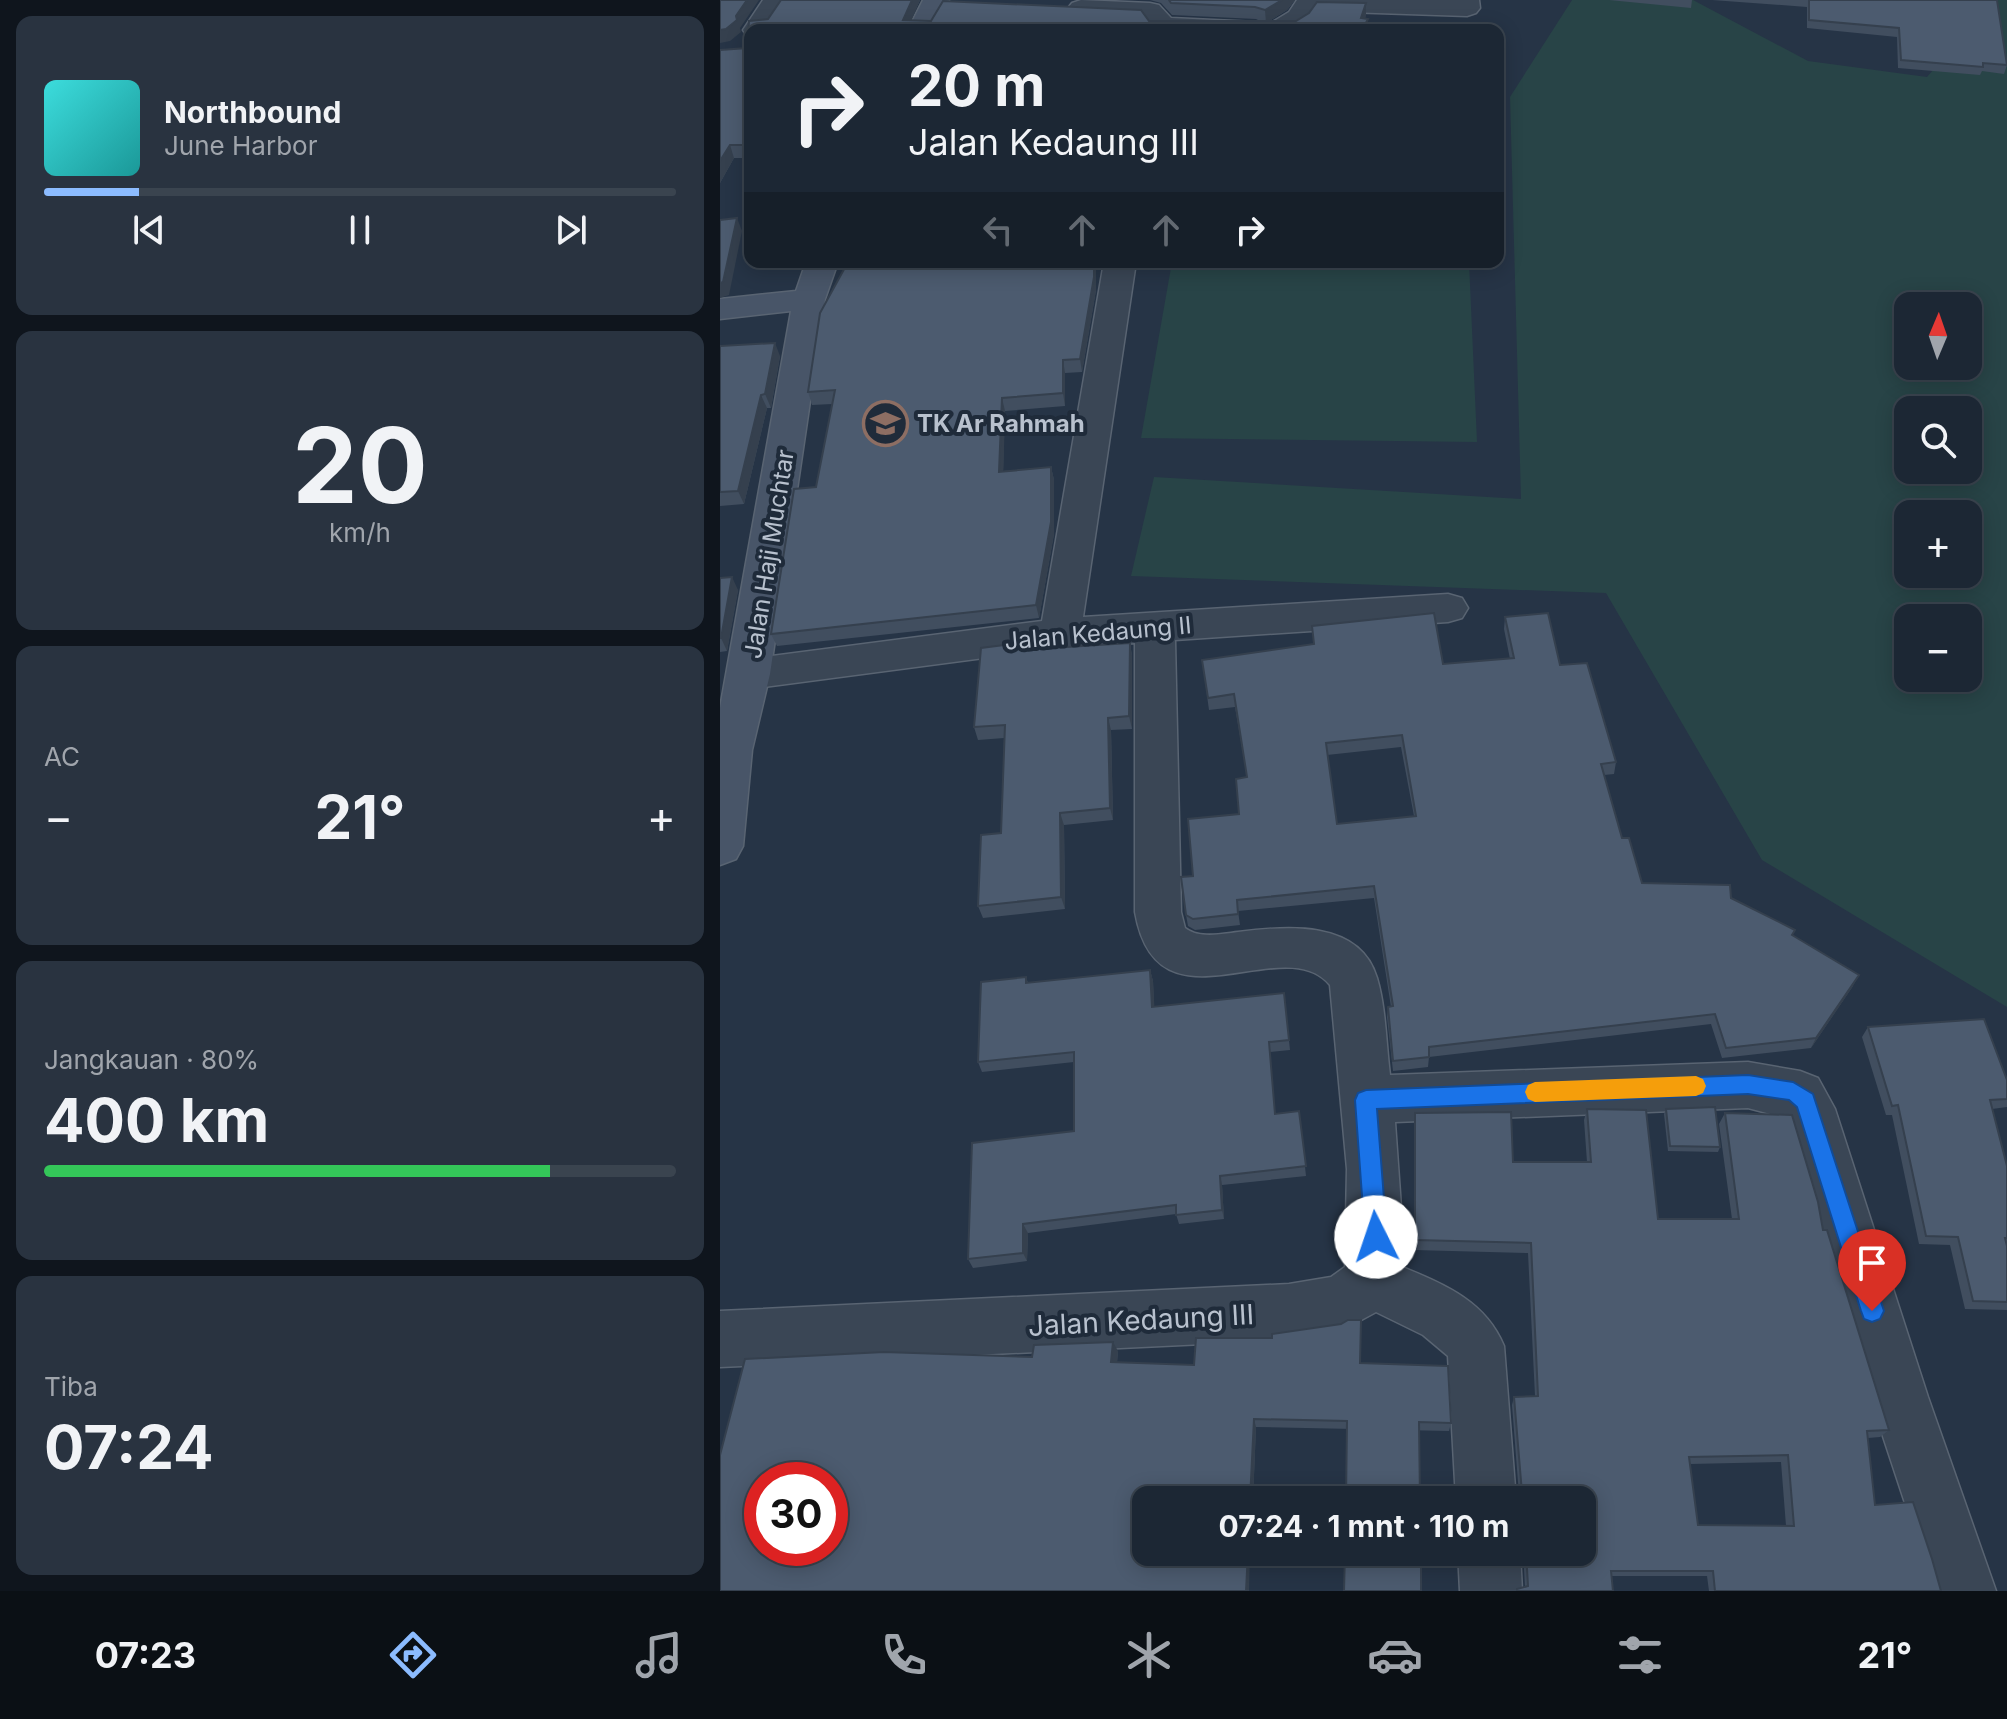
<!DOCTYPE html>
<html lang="id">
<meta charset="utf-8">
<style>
:root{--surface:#1c2734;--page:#293340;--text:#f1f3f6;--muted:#a0a5ac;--line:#3a444f;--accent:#8cbcff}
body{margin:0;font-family:Inter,sans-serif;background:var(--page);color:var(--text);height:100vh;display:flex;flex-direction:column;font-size:30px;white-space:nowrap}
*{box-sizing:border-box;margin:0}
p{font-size:26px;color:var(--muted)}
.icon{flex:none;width:44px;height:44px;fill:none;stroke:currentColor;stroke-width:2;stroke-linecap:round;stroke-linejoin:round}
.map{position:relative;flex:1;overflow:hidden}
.panel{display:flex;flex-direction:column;gap:16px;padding:16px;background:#0f151d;width:720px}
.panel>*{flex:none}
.top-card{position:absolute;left:24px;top:24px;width:760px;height:244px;border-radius:16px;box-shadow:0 4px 20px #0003,0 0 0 2px var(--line);background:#1c2734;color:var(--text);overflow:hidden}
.needle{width:52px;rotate:2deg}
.buttons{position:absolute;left:1174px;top:292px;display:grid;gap:16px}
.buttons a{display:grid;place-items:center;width:88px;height:88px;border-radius:16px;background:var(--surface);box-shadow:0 4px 20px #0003,0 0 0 2px var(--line);font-size:40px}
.speed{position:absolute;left:24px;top:1462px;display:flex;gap:16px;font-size:40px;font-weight:700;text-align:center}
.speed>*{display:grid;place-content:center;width:104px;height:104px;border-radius:50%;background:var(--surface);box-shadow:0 4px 20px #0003,0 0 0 2px var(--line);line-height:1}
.speed .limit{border:12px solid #d22;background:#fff;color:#111}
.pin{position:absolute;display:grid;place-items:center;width:68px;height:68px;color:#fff;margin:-82px -34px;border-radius:50% 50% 50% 0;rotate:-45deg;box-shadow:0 0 8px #0007}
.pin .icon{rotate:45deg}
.me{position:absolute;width:88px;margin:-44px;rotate:356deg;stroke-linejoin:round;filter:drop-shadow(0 0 6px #0008)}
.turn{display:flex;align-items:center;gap:28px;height:168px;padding:0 32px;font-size:36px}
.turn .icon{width:104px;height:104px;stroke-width:2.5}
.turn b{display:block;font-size:56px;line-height:68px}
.lanes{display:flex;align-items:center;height:76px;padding:0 32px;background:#0003;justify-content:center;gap:40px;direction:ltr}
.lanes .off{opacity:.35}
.big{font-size:60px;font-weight:700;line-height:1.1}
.panel .widget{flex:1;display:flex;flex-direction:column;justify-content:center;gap:12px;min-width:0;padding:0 28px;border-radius:16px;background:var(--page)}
.panel .dial{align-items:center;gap:0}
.dial b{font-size:104px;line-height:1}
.song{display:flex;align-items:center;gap:24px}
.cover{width:96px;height:96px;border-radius:12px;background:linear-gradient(135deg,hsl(180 70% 55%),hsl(180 70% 35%))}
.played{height:8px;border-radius:4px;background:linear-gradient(90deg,var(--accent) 15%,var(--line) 15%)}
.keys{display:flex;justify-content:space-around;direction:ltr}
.heat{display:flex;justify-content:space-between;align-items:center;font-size:44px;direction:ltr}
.charge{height:12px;border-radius:6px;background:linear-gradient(90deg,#34c759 80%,var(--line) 0)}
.trip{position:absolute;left:412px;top:1486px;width:464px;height:80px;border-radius:16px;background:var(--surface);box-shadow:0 4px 20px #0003,0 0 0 2px var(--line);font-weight:700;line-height:80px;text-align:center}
.menu{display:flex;height:128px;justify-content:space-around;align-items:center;background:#0b1015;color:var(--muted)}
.menu .icon{width:56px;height:56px}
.menu .on{color:var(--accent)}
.menu b{font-size:36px;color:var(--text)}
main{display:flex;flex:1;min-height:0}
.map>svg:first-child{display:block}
</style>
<main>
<section class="panel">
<div class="widget">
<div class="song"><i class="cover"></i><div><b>Northbound</b><p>June Harbor</p></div></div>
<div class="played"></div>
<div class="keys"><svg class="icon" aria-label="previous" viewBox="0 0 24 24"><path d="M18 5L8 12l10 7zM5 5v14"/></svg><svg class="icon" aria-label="pause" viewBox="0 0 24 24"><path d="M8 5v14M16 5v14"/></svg><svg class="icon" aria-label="next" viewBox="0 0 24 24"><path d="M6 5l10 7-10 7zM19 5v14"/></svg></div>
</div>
<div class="widget dial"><b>20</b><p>km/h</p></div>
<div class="widget"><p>AC</p>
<div class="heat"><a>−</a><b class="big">21°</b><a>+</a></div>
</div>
<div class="widget"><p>Jangkauan · 80%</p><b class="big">400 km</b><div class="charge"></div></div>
<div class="widget"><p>Tiba</p><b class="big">07:24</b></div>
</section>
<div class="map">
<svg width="1287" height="1591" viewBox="0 0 1287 1591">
<rect width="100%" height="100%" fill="#263446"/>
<g fill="#284447" fill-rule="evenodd">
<path d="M852 0H973L1088 61 1207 77 1274 0H1287V1007L1042 860 886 593 411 576 434 477 801 499 790 97ZM1188 306H1248V366H1188ZM1188 410H1248V470H1188ZM1188 514H1248V574H1188ZM1188 618H1248V678H1188Z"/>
<path d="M452 262H749L757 442 421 438Z"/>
</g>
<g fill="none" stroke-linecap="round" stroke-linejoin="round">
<defs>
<g id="street">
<path d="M43 0H69L49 30H30V36H27L23 30Z"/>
<path d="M361 0 430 3 439 5 451 18 536 22 546 26 569 12 577 0H759L760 8 756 13 747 16 596 11 588 23 576 30H430L424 19 352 13 348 8 352 3Z"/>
<path d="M384 262H416L363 617 728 594 742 598 748 608 742 618 728 622 455 640 461 912 465 928C479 939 501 934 518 932 565 926 640 919 657 978 666 1008 666 1044 670 1075L1028 1062 1080 1071 1098 1078 1115 1109 1208 1397 1276 1591H1214L1150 1397 1066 1118 1028 1108 675 1122 681 1207 680 1266C723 1284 765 1300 784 1346L796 1500H736L728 1356 703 1335 656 1312 621 1331 569 1340 0 1367V1311L569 1284 611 1277 625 1267 627 1169 610 985C563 928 437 1039 415 912V643L340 648 29 689 14 685 8 674 14 663 29 659 322 621Z"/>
<path d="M738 1552H800L802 1591H740Z"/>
</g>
<g id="secondary">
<path d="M203 0H229L214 30H188Z"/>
<path d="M86 262H118L105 299 50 674 32 750 23 846 16 859 0 865V708L71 311 0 319V299L76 291Z"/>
</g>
</defs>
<use href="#street" stroke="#596472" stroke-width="3"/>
<use href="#secondary" stroke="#596472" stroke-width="3"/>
<use href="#street" fill="#3a4655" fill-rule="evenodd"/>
<use href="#secondary" fill="#485568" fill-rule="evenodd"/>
</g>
<g fill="#414e5f" fill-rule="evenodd">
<path d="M61 0H200L191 20 211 21 223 1 421 10 429 21H540L536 19 452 15 441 3 430 0H575L567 10 549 21H576L589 13 597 2 646 3 645 19H648V30H30V158H14L0 183V50L27 48 29 21 48 19Z"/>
<path d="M889 0H972L971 8Z"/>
<path d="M992 0H1277L1287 65 1284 74 1262 71 1260 75 1178 68 1177 37 1087 28V7Z"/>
<path d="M128 262H376V290L362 372 345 373V406L285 411 283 471 331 467 334 480V534L319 618 57 646 51 634 96 487 112 404 92 405 88 392Z"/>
<path d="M0 346 60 356 51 408H47L24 504 0 506Z"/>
<path d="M0 578 18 590 7 651 0 652V653Z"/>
<path d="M785 617 840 665 896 762 894 774 884 775 902 838 922 883 1011 898 1072 935 1133 986 1091 1048 1002 1058 991 1024 709 1057 708 1067 673 1071 667 1017 668 1007H671L654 898 518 911 520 925 475 930 468 926 466 915 473 876 519 814 527 777 515 707 489 710 482 660 594 644 592 626 723 664 790 659 784 629ZM681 747 694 816 617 824 607 755Z"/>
<path d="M332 639 334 648 410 643 412 656V729L391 730 393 820 344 825 345 909 263 918 258 906 281 833 284 738 258 740 254 727Z"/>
<path d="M430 970 433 981 434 1007 564 993 570 1050 550 1052 555 1114 579 1111 586 1176 502 1185 504 1219 459 1224 456 1214 308 1233 307 1261 253 1268 248 1259 354 1131V1062L262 1072 258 1062 306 977 308 983Z"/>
<path d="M1148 1027 1287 1080V1107L1272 1109 1287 1166V1310L1245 1309 1230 1245 1199 1244 1172 1115H1166L1142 1037Z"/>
<path d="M867 1109 938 1219H1012L999 1124 1005 1113 1103 1230 1169 1430 1160 1437 1148 1438 1155 1505 1221 1591H989L987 1576H891L893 1591H796L797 1589 805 1587 803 1552H862V1500H793L794 1496 799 1495 792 1405 794 1397 815 1396 808 1253 694 1250 695 1113 793 1162H867L864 1120ZM1061 1462 1066 1526 978 1525 970 1464Z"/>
<path d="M946 1109 1000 1147 998 1152 948 1151 944 1114Z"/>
<path d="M398 1351 397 1363 474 1365 640 1363 731 1423 729 1431 536 1427 533 1500H426L312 1357Z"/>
</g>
<g fill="#35404e">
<path d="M27 0H39L20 28 21 32 10 41 0 43V30L16 16Z"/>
<path d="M192 0H200L188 28 183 20Z"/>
<path d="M562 0H575L567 10 546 23 545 10Z"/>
<path d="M646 3V16L642 30 648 19V30H641V18Z"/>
<path d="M10 145 14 158 0 183V161Z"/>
<path d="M17 218 22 231 9 295 0 298V283Z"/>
<path d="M374 262H376V290L362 372 360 359Z"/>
<path d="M55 343 60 356 51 408 45 394Z"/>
<path d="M343 360 345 373V406L343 393Z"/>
<path d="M41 395 47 408 24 504 18 491Z"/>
<path d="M282 398 285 411 283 485 279 472Z"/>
<path d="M331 467 334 480V534L319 618 316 605Z"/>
<path d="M12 577 18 590 7 651 1 638Z"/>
<path d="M410 643 412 656V729L409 716Z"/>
<path d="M388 718 391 730 393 820 390 808Z"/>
<path d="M340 813 344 825 345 909 341 897Z"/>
<path d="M430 970 433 981 435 1018 432 1007Z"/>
<path d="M1139 975 1133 986 1091 1048 1096 1038Z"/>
<path d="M500 1176 502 1185 504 1219 502 1210Z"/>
<path d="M303 1224 308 1233 307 1261 303 1253Z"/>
<path d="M393 1342 398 1351 396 1372 391 1362Z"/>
<path d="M534 1419 536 1427 533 1500H530Z"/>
<path d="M528 1552H530L529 1591H526Z"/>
</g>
<g fill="#4c5b6f" stroke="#35404e" stroke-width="2" fill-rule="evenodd">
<path d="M0 0H27L16 16 17 20 6 29 0 30Z"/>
<path d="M61 0H192L183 20 211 21 223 1 421 10 429 21H576L589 13 597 2 646 3 641 18 648 19 642 30H212L213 29 132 26 130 30H30V145H10L0 161V50L27 48 29 21 48 19Z"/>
<path d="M449 0H562L545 10 535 7 451 3Z"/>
<path d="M1089 0H1277L1287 65 1263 63V67L1181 60 1179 28 1089 20Z"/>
<path d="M17 218 3 282 0 283V220Z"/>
<path d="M128 262H374V277L360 359 343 360V393L282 398 279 472 331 467V522L316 605 51 634 74 489 96 487 115 390 88 392 100 313Z"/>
<path d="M55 343 45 394 41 395 18 491 0 492V346Z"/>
<path d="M12 577 1 638H0V578Z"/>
<path d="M714 613 723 664 794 658 785 617 828 613 840 665 867 663 896 762 881 764 902 838H909L922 883 1010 885 1011 898 1075 930 1072 935 1139 975 1096 1038 1006 1048 995 1014 709 1047V1057L673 1061 668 1007 673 1006 654 886 517 900 518 914 473 919 466 915 461 877 473 876 468 819 519 814 516 779 527 777 514 694 488 698 482 660 594 644 592 626ZM682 735 696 816 617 824 606 743Z"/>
<path d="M332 639V648L410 643 409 716 388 718 390 808 340 813 341 897 258 906 261 835 281 833 285 725 254 727 261 648Z"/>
<path d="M430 970 432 1007 564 993 569 1040 549 1042 555 1114 579 1111 586 1166 500 1176 502 1210 456 1215V1205L303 1224V1253L248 1259 252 1143 354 1131V1052L258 1062 261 982 306 977V983Z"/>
<path d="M1264 1019 1287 1080V1099L1270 1100 1287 1166V1238H1285L1287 1246V1302L1253 1301 1238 1237 1206 1236 1178 1105 1172 1106 1148 1027Z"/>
<path d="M995 1107 1000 1147 950 1146 946 1109Z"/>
<path d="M867 1109 926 1110 938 1219H1019L1005 1113 1072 1115 1098 1202 1103 1230H1107L1169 1430 1147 1431 1155 1505 1193 1502 1212 1559 1221 1591H995L993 1571H891L893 1591H797V1589L808 1586 806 1552H862V1500H795L794 1496 802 1493 794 1397 818 1396 811 1243 695 1240V1113L791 1112 793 1162H871ZM1068 1455 1074 1526 978 1525 969 1457Z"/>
<path d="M628 1320H641L640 1363 728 1366 731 1423 699 1422 700 1500H626L627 1421 534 1419 530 1500H426V1552H528L526 1591H0V1455L25 1359 164 1352 312 1357 314 1345 393 1342 391 1362 474 1365 476 1338H552V1334L621 1324ZM42 1480H110V1548H42Z"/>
<path d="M625 1552H701V1591H624Z"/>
</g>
<path fill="#1a73e8" stroke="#114b97" stroke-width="2" d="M1028 1075 1073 1082 1093 1094 1164 1311 1160 1319 1152 1322 1144 1319 1141 1311 1077 1107 1069 1100 1028 1094 657 1109 667 1237 664 1245 656 1248 648 1245 645 1237 635 1100 638 1093 646 1090Z"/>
<path fill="#f59e0b" d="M976 1076 983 1079 986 1086 983 1093 976 1096 815 1102 808 1099 805 1092 808 1085 815 1082Z"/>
<defs>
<symbol id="school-ring" viewBox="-11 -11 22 22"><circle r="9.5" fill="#1f2b3a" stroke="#8d6e63" stroke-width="1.5"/><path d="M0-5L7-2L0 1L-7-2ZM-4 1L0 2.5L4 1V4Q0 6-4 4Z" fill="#8d6e63"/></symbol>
</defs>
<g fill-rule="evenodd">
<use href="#school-ring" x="140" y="398" width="51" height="51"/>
</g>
<g text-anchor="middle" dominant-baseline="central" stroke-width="8" stroke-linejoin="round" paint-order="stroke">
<g font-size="24" font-weight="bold" fill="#b8c1ce" stroke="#1f2b3a" text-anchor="start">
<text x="197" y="423">TK Ar Rahmah</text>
</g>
<g font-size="24" fill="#b8c1ce" stroke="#1f2b3a">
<text transform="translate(49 554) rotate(-81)">Jalan Haji Muchtar</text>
<text transform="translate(378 633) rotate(-5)">Jalan Kedaung II</text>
</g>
<g font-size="28" fill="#b8c1ce" stroke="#1f2b3a">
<text transform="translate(421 1320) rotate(-3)">Jalan Kedaung III</text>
</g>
</g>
</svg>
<div class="buttons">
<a><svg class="needle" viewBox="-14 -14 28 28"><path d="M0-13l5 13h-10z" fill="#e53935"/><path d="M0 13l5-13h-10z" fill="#a0a5ac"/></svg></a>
<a><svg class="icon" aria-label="search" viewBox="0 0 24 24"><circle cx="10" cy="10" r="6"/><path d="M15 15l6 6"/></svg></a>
<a>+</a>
<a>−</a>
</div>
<div class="speed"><div class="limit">30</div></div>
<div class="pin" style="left:1152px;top:1311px;background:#d93025"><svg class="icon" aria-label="arrive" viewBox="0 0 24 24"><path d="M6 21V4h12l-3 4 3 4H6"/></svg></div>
<svg class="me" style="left:656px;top:1237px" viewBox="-20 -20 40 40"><circle r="19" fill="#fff"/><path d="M0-13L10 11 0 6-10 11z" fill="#1a73e8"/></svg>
<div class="trip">07:24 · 1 mnt · 110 m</div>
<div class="top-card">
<div class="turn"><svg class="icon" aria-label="right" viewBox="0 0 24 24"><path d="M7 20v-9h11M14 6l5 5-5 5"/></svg><div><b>20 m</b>Jalan Kedaung III</div></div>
<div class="lanes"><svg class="icon off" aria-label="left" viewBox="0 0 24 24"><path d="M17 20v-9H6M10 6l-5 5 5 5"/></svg><svg class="icon off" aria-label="ahead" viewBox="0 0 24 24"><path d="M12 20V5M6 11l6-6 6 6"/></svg><svg class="icon off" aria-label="ahead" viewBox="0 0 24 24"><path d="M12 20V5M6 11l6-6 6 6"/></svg><svg class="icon" aria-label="right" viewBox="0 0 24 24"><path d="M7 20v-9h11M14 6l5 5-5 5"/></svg></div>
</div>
</div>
</main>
<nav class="menu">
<b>07:23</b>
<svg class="icon on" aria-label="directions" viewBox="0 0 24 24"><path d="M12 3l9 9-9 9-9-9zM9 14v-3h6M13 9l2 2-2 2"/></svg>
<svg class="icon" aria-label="music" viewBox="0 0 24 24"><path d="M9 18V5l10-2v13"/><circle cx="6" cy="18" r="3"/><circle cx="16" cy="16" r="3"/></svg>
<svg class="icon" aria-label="phone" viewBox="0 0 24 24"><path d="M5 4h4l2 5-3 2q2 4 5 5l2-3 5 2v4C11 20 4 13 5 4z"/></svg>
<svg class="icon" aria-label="climate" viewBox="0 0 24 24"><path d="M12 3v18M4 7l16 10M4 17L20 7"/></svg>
<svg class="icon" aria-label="car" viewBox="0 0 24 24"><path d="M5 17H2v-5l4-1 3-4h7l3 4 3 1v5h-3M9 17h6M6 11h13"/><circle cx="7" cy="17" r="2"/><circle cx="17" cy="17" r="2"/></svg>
<svg class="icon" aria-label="filters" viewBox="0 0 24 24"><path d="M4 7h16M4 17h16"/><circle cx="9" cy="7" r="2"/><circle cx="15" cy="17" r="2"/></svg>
<b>21°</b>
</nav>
